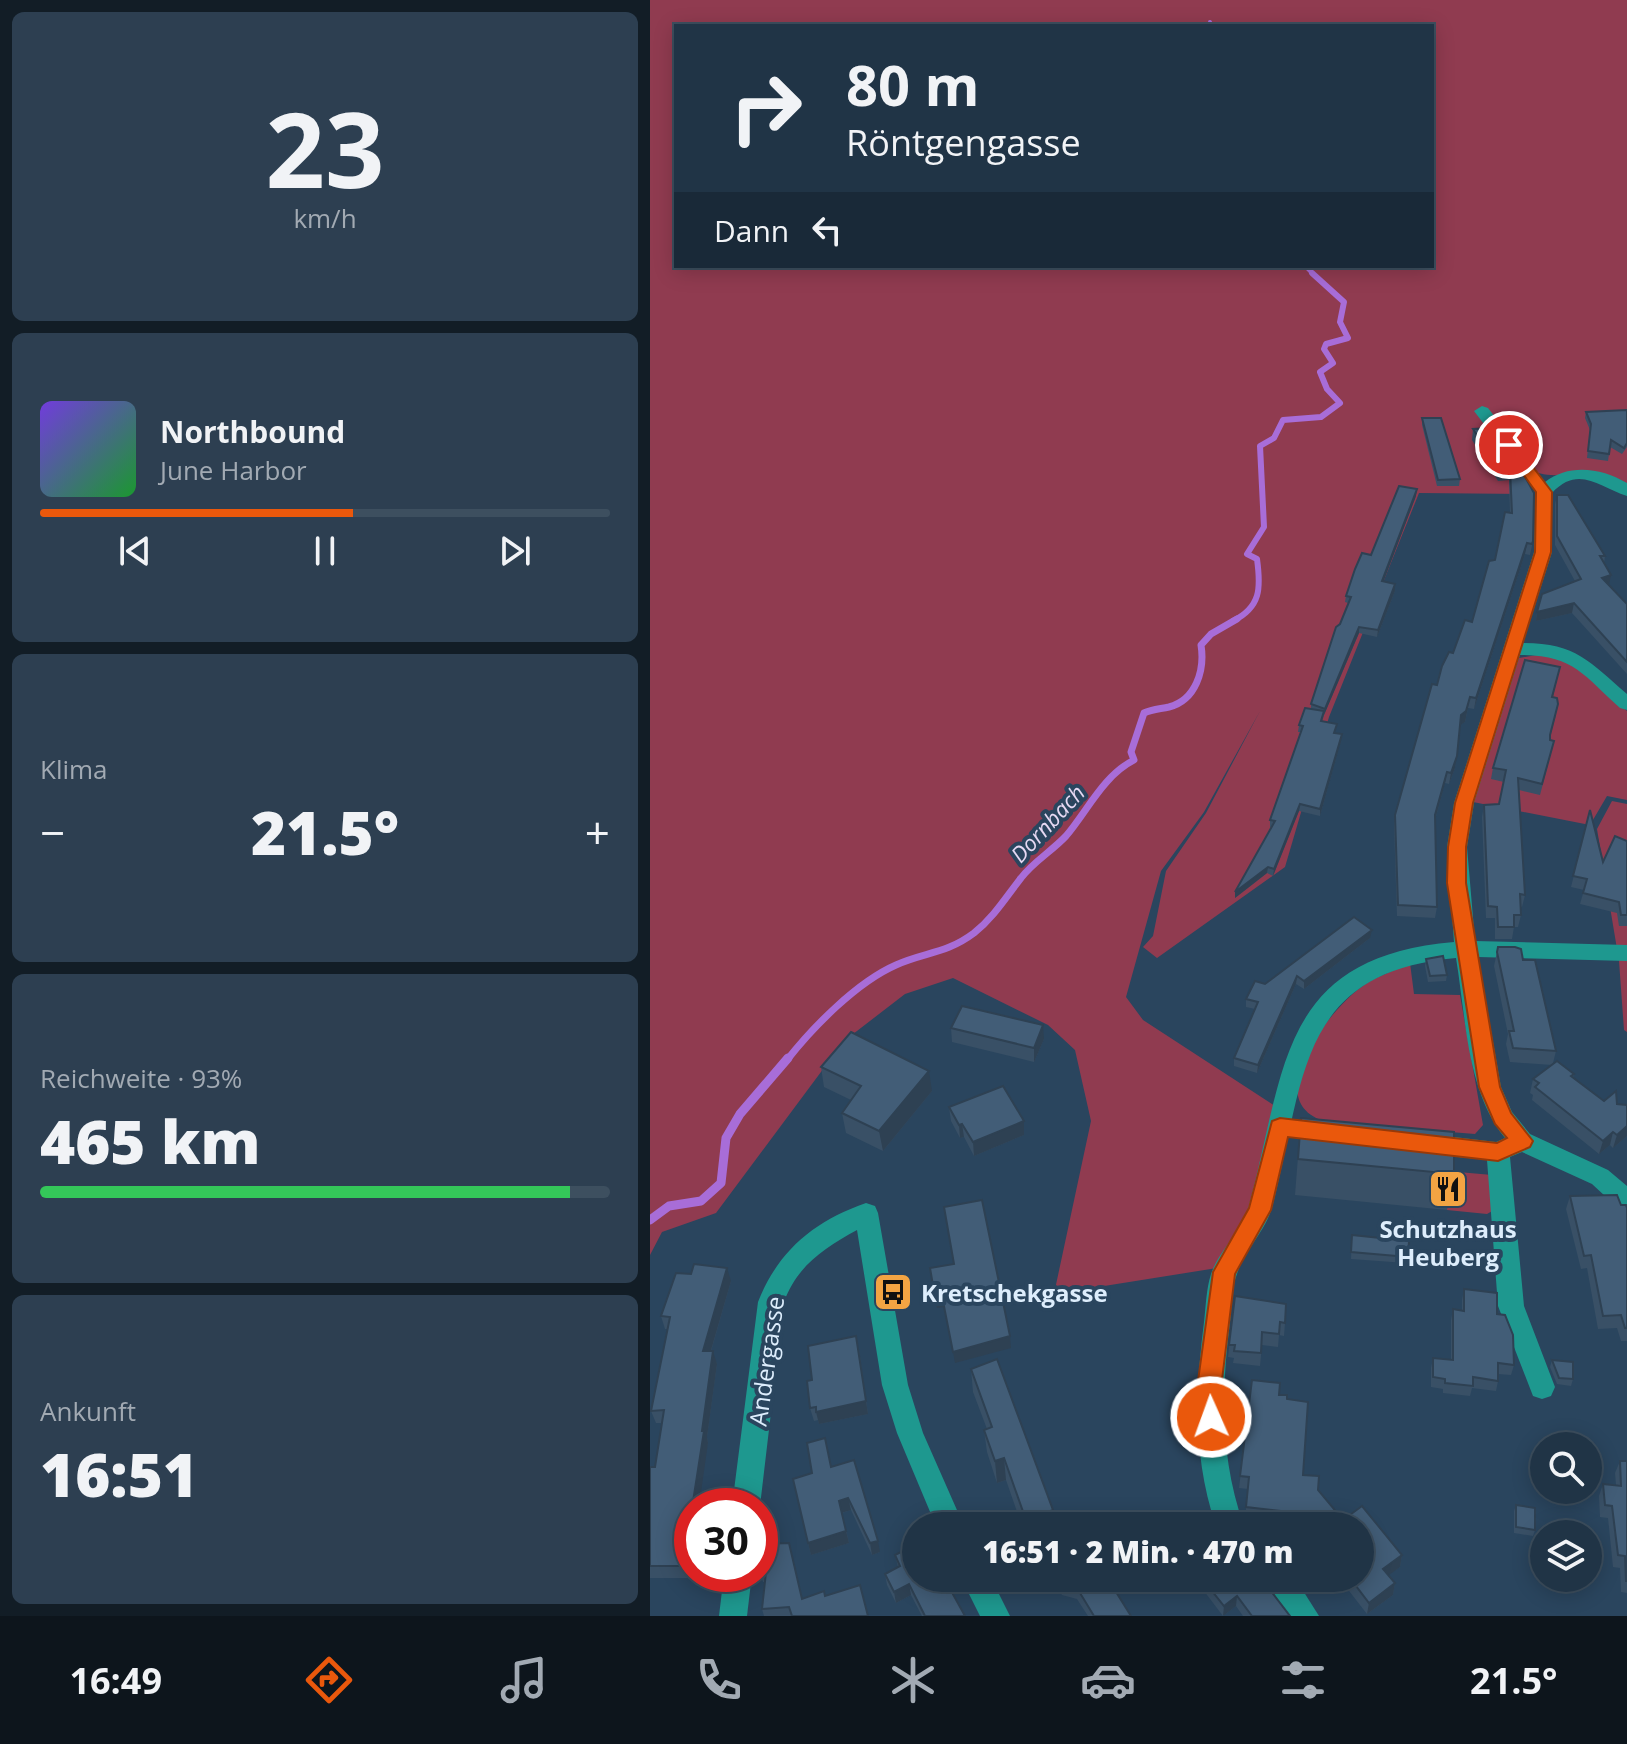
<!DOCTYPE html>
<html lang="de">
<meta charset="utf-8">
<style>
:root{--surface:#203446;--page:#2d3f51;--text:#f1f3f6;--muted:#a2aab3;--line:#3d4f5f;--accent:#ea580c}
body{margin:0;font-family:"Open Sans",sans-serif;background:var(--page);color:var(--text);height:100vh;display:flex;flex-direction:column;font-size:30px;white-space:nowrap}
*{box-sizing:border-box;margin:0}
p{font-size:26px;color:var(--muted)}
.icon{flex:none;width:44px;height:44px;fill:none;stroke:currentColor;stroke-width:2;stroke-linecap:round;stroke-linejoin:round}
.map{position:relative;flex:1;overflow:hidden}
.sheet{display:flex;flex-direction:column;gap:12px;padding:12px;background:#121d26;width:650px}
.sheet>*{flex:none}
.guide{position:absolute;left:24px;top:24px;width:760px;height:244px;border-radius:0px;box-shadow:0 4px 20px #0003,0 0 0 2px var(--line);background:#203446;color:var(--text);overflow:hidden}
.buttons{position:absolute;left:880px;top:1432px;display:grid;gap:16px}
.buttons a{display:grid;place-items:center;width:72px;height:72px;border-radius:50%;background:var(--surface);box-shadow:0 4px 20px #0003,0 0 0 2px var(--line);font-size:40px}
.speed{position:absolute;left:24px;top:1488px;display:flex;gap:16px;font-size:40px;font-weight:700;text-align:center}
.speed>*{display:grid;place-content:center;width:104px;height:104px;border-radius:50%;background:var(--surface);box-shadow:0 4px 20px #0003,0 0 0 2px var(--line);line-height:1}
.speed .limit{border:12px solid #d22;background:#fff;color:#111}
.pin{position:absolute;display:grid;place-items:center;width:68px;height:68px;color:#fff;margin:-34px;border:4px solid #fff;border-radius:50%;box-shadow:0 2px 8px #0007}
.me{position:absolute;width:88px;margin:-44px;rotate:358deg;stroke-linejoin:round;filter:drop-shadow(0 0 6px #0008)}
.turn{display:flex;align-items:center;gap:28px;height:168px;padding:0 40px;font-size:36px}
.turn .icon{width:104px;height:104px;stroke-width:2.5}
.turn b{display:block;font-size:56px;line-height:68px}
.then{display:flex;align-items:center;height:76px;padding:0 40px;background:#0003;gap:16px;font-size:30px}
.big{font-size:60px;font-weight:800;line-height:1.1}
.sheet .card{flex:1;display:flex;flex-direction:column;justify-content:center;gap:12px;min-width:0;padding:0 28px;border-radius:12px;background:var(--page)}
.sheet .dial{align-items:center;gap:0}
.dial b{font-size:104px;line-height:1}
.song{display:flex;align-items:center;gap:24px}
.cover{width:96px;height:96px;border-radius:12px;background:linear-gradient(135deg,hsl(260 70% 55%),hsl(130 70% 35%))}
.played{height:8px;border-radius:4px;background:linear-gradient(90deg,var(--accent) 55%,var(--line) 55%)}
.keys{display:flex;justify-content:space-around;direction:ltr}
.heat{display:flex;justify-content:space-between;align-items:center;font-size:44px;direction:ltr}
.charge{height:12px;border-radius:6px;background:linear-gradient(90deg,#34c759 93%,var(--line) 0)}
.trip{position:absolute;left:252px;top:1512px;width:472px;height:80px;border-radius:40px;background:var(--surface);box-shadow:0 4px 20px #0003,0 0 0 2px var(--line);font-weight:800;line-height:80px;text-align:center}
.tabs{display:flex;height:128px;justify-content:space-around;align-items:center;background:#0d151c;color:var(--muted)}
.tabs .icon{width:56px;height:56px}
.tabs .on{color:var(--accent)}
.tabs b{font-size:36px;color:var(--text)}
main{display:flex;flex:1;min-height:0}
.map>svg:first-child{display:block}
</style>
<main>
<section class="sheet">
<div class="card dial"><b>23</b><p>km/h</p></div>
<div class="card">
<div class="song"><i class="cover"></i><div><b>Northbound</b><p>June Harbor</p></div></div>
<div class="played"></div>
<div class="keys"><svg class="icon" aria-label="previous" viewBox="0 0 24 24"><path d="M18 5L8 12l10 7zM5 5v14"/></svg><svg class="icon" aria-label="pause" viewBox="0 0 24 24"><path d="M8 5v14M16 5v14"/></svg><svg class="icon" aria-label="next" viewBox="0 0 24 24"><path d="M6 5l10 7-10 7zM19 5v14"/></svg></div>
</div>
<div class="card"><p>Klima</p>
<div class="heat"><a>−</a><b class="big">21.5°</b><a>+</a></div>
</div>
<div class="card"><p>Reichweite · 93%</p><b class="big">465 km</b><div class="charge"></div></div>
<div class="card"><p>Ankunft</p><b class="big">16:51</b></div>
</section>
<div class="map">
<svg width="977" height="1616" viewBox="0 0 977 1616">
<rect width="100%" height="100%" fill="#2a455e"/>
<g fill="#903b50" fill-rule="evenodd">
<path d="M0 0H977V484C952 467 929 477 901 475 889 475 882 469 869 470L881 494 769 493 679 717 635 867 507 958 493 947 503 936 516 871 556 813 610 711 554 812 511 871 476 997 493 1020 625 1106 603 1201 567 1268 404 1294 441 1121 425 1050 398 1025 303 978 255 994 194 1041 66 1213 12 1232 0 1255ZM26 26H782V266H26Z"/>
<path d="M892 654 919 660 977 711V800L957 796 940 825 823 802 869 658Z"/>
<path d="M962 801 977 804V1032L974 1030 969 961 947 829Z"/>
<path d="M760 963 764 994 810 995 833 1125 825 1134 677 1122C607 1103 678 1012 710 988 724 977 744 971 760 963Z"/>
<path d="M797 1171 842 1175 844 1210 837 1214 797 1210Z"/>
</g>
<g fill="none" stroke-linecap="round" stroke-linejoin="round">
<g stroke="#a86dd8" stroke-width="4">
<path d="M560 22 561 26"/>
<path d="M655 266 664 275"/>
</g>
<path stroke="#a86dd8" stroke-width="6" d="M583 621C611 607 611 588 607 559L597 554 614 527 610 446 624 438 633 420 671 417 690 403 677 389 670 372 683 363 674 349 676 344 698 338 690 322 694 302 662 273"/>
<path stroke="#a86dd8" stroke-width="7" d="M137 1060C163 1027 207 982 246 965 275 952 296 954 324 933 344 917 356 897 371 878 383 862 402 851 416 836 438 810 453 776 484 760L481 752 494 713C502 709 510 709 519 707 546 700 555 670 551 645L561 634 587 619"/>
<path stroke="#a86dd8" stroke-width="9" d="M0 1220 19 1206 51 1201 71 1183 76 1138 90 1114 138 1058"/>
<g fill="#1e988f" fill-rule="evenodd">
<path d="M832 406 838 408 895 482C919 463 952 468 977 483V496C950 488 929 464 902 493V552L873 643C926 643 940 662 977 694V710L970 708C933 675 924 655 870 655L824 803 817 847 825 941 977 945V961L828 957 851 1087 862 1112 880 1134 958 1170 977 1186V1211L968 1208 942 1184 872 1152 860 1157 874 1306 905 1387 901 1396 892 1399 883 1396 848 1306 837 1160 779 1154 771 1151 767 1144 771 1137 779 1134 846 1142 855 1138C816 1090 816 1017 806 958 647 972 655 1080 623 1204 617 1230 595 1249 587 1274 581 1289 582 1306 580 1322 571 1392 570 1458 594 1526H566C543 1458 545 1392 554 1322 556 1306 556 1290 561 1274 570 1249 592 1231 599 1205 636 1070 628 957 804 942L797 847 804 803 884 552 886 492 824 411Z"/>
<path d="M216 1203 225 1206 228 1213 258 1385 273 1433 314 1526H286L247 1433 232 1385 207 1230C174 1248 147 1266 134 1302L110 1506H82L108 1302C128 1251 164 1221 216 1203Z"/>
<path d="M74 1574H102L97 1616H69Z"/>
<path d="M311 1578H341L360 1616H330Z"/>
<path d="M614 1578H645L669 1616H638Z"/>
</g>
</g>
<g fill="#395066">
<path d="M977 410V447L972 454 960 447 958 461 937 458 940 430 935 418 936 412Z"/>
<path d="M772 418 810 479 809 486H787L772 425Z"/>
<path d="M823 429 862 453 883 541 880 555 875 554 824 709 818 708 815 722 810 725 805 768 799 784 795 783 785 820 787 907 785 918 747 916 744 826 745 815 787 685 803 653 822 622 845 560 860 513 859 480 848 481 822 440Z"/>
<path d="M907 495 955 556 954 563 958 585 977 604V674L922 613 886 621 887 612 925 581 905 545V504Z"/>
<path d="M766 496 733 582 745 591 727 637 709 633 674 715 672 722 685 733 691 741 670 816 649 811 623 876 617 873 585 898 622 827H620V820L651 732H648L649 725 661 709V704L698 603 695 602 696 596 721 555Z"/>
<path d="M910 667 903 697 906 715 900 737V740L904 741 890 795 869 790 875 895 872 907 870 906 871 915 868 927H864L862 939H845V918H836L832 817 834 805 849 804 854 782 841 779 843 768Z"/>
<path d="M940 810 953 862 977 841V926H969L967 913 930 904 934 890 921 887Z"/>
<path d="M720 938 654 989 646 984 607 1073 584 1066V1058L605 1009 596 1007V999L615 984Z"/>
<path d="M847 952 873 960 906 1051 903 1063 924 1074 923 1078 954 1101 967 1104 977 1136 963 1148 960 1145 949 1154 882 1100 883 1095 880 1093 883 1079 902 1065 860 1062 856 1044 858 1034 844 966Z"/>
<path d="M776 959 797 975 796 981 778 982 775 966Z"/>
<path d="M301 1028 394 1039 384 1062 302 1042Z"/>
<path d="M171 1067 282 1091 233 1151 196 1133 192 1113 201 1100 174 1087Z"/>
<path d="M299 1107 374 1135 324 1156 314 1137 310 1138 301 1121Z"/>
<path d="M651 1118 804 1174 797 1210 645 1195Z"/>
<path d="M920 1196 971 1205 977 1208V1341H971L967 1328 948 1329 937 1268 931 1269 916 1209Z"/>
<path d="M702 1235 758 1257 756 1263 701 1259Z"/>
<path d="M81 1281 61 1351 67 1364 57 1437 58 1443 42 1506V1549L38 1578H0V1467H5L12 1423H6L1 1411 18 1329H15L11 1316Z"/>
<path d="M814 1289 847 1314 864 1365 861 1375 848 1374V1381L846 1391 822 1388 820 1396 793 1393V1389L781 1387V1368L783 1358 801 1360V1320L803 1309 812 1310V1300Z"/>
<path d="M585 1296 635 1323 634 1336 629 1335 628 1347 612 1345 610 1366 583 1363 584 1358 578 1357Z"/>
<path d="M209 1349 218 1414 169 1424 168 1420 164 1421 160 1408 162 1380Z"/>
<path d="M902 1360 923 1379 921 1386 907 1384 900 1367Z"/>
<path d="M321 1369 403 1510 404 1526H372L356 1480 347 1483 337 1452 334 1430 337 1429 323 1392Z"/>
<path d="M602 1380 630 1383 629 1395H637V1399L658 1402 653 1475 669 1476 668 1490 693 1520 712 1506 752 1555 750 1567 738 1575 745 1583 743 1595 717 1614 689 1578H710V1526H648L595 1519 598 1489 589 1488Z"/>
<path d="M970 1461H977V1593L971 1592 970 1568 963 1567 958 1518 950 1517 949 1496 953 1484 966 1485 965 1473Z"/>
<path d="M181 1467 230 1552 222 1555 201 1510 192 1513 199 1543 161 1555 158 1543Z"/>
<path d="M866 1505 885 1530 883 1536 864 1533V1511Z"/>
<path d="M113 1544 152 1598 175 1596 218 1616H114L112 1609 115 1582H113L110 1572Z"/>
<path d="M245 1555 315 1616H272L261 1595 246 1603 237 1585 235 1574 248 1567Z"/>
<path d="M403 1578H468L462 1582 463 1587 481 1616H438L427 1599 412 1595 403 1582Z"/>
<path d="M554 1581 640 1616H593L586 1606 573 1616 554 1591Z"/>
</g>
<g fill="#2e4153">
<path d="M767 489 766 496 731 588 732 581Z"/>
<path d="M877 543 875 554 824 709 826 698Z"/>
<path d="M961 575 959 585 950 587 952 578Z"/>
<path d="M745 584V591L727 637 728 630Z"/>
<path d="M924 603 922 613 886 621 887 612Z"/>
<path d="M709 627V633L674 715 675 709Z"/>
<path d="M820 697 815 722 809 726 811 715Z"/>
<path d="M692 734 691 741 670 816V809Z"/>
<path d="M807 756 805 768 799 784 801 773Z"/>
<path d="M797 772 795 783 783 826 785 815Z"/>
<path d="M650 804 649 811 623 876 624 869Z"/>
<path d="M618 867 617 873 585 898V892Z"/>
<path d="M722 930 720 938 654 989V981Z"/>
<path d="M647 976 646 984 607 1073 608 1065Z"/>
<path d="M393 1025 394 1039 384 1062V1048Z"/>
<path d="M279 1071 282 1091 233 1151 229 1131Z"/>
<path d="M374 1121V1135L324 1156 323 1142Z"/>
<path d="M312 1124 314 1137 310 1138 309 1125Z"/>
<path d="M977 1126V1136L963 1148 967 1135Z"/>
<path d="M963 1132 960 1145 949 1154 953 1141Z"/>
<path d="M77 1268 81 1281 57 1364 53 1351Z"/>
<path d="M292 1296 294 1307 287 1308 285 1297Z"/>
<path d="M206 1336 218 1414 169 1424 166 1412Z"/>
<path d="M360 1336 361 1348 305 1363 303 1352Z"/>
<path d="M63 1351 67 1364 57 1437 58 1443 49 1506H43Z"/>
<path d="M354 1458 356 1480 347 1483 345 1461Z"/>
<path d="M198 1498 201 1510 191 1513 189 1501Z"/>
<path d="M42 1510V1549L38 1578 33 1566Z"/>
<path d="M403 1510 404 1526H377L376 1520Z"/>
<path d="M196 1531 199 1543 161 1555 158 1543Z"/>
<path d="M228 1541 230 1552 222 1555 220 1543Z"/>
<path d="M752 1555 750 1567 731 1581 733 1569Z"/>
<path d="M745 1583 743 1595 717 1614 719 1603Z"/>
<path d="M259 1584 261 1595 246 1603 244 1592Z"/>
<path d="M587 1596 586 1606 573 1616 574 1606Z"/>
</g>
<g fill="#425d77" stroke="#2e4153" stroke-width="2">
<path d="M977 410V443L974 448 961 440 959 454 938 451 941 424 936 412Z"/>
<path d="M772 418H791L810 479 788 480Z"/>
<path d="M843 428 862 453 884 493 883 541 882 544 877 543 826 698 820 697 816 711 811 715 807 756 801 773 797 772 785 815 787 907 748 905 745 815 782 684 787 685 792 666 799 652 803 653 815 620 822 622 839 561 845 560 855 512 862 513 860 469 849 470 823 429Z"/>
<path d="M749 486 767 489 732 581 745 584 728 630 709 627 675 709 661 704 686 627 690 624 701 597 696 596 705 569 712 553 721 555Z"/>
<path d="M907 495H918L955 556H950L961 575 952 578 977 604V662L924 603 887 612 892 594 931 579 907 536Z"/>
<path d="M875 660 910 667 902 697 907 698 908 704 900 735V740L904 741 892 784 868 778 875 895 870 894 871 915H864V927H848L847 907 838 906 834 805 849 804 856 770 843 768Z"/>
<path d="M655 708 674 711 671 721 687 724 684 733 692 734 670 809 650 804 624 869 618 867 585 892 625 821 620 820 653 726 649 725Z"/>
<path d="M940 810 953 862 965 836 977 841V915H971L969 902 933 893 937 879 923 876Z"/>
<path d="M704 917 722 930 654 981 647 976 608 1065 584 1058 608 1002 596 999 605 981 615 984Z"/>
<path d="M848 947H865L871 949 873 960H885L906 1051 863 1048 859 1031H864L847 952Z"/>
<path d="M793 956 797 975 780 976 776 959Z"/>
<path d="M312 1006 393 1025 384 1048 301 1028Z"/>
<path d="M201 1032 279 1071 229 1131 192 1113 211 1086 171 1067Z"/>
<path d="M907 1061 924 1074 921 1076 954 1101 966 1091 967 1104 977 1105V1126L967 1135 963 1132 953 1141 885 1087 889 1083 883 1079Z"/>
<path d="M353 1086 374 1121 323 1142 312 1124 309 1125 299 1107Z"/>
<path d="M651 1118 804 1132V1174L648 1159Z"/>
<path d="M967 1195 971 1205H976L977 1208V1328H975L971 1315 953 1316 941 1255 934 1256 920 1196Z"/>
<path d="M332 1200 360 1336 303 1352 292 1296 285 1297 280 1268 304 1264 294 1207Z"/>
<path d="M702 1235 759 1241 758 1257 701 1252Z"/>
<path d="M44 1264 77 1268 53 1351H63L52 1431H54L33 1566H0V1467H5L14 1410 1 1411 20 1317 11 1316 26 1273 41 1274Z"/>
<path d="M814 1289 847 1293V1314L855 1315 863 1335 864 1365 848 1363V1381L823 1377V1386L795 1383V1379L783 1377V1358L803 1360V1309L814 1311Z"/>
<path d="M585 1296 636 1304 635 1323 630 1322 629 1334 612 1332 611 1353 584 1351 585 1345H579Z"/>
<path d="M206 1336 216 1401 166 1412V1407L160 1408 157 1381 162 1380 158 1346Z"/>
<path d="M347 1359 403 1510 376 1520 354 1458 345 1461 334 1430 342 1427 321 1369Z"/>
<path d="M902 1360 923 1362V1379L909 1378Z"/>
<path d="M602 1380 630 1383 629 1395H637V1399L658 1402 653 1475 669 1476 668 1490 693 1520 712 1506 752 1555 733 1569 745 1583 719 1603 700 1578H710V1526H659L648 1513 596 1507 599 1477 590 1476Z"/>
<path d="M175 1438 181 1467 204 1460 228 1541 220 1543 198 1498 189 1501 196 1531 158 1543 143 1479 162 1473 157 1443Z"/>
<path d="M970 1461H977V1581H976L975 1556 968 1555 962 1506 955 1505 953 1484 971 1486Z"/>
<path d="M866 1505 885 1508V1530L866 1527Z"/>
<path d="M139 1543 152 1599 174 1591 175 1596 210 1585 218 1616H142L139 1607 112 1609 116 1572H110L113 1544Z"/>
<path d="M266 1544V1578H294L315 1616H275L259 1584 244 1592 235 1574 250 1566 245 1555Z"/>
<path d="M407 1578H461L463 1587 481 1616H444L427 1588 411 1584Z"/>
<path d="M558 1578H611L640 1616H602L587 1596 574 1606 554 1581Z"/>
</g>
<path fill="#ea580c" stroke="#983908" stroke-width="2" d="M859 441 864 442 902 492 901 552 823 803 816 847V883L850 1087 861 1113 883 1141 880 1147 848 1161 638 1137 621 1210 585 1274 571 1388 573 1417 570 1425 561 1428 553 1425 547 1388 563 1272 599 1208 622 1121 630 1118 847 1143 857 1138 845 1124 829 1087 797 883 798 847 805 803 885 552 886 492 852 445Z"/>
<defs>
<symbol id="restaurant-square" viewBox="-11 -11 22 22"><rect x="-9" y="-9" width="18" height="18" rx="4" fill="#f3a443" stroke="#2a455e"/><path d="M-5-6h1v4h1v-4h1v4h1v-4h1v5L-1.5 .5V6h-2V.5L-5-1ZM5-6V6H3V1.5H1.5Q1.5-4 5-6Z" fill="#111"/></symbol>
<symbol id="bus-square" viewBox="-11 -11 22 22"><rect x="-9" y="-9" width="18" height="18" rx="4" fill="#f3a443" stroke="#2a455e"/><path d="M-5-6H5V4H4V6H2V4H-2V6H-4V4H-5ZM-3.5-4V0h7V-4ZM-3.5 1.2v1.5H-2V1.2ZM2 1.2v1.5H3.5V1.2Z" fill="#111"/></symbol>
</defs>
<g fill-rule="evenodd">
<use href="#restaurant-square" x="776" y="1167" width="44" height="44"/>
<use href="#bus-square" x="221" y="1270" width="44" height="44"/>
</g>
<g text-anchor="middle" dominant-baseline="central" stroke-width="8" stroke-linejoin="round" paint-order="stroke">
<g font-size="22" font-style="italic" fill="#e6d9f3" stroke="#2a455e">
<text transform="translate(397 823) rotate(-47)">Dornbach</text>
</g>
<g font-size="24" font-weight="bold" fill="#ddedfc" stroke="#2a455e">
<text x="798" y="1228">Schutzhaus<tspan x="798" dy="28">Heuberg</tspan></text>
<text x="271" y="1292" text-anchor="start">Kretschekgasse</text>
</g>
<g font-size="24" fill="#ddedfc" stroke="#2a455e">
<text transform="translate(116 1361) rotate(-82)">Andergasse</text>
</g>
</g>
</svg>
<div class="buttons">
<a><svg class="icon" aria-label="search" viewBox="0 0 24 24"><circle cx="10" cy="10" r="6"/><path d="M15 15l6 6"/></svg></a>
<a><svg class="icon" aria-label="layers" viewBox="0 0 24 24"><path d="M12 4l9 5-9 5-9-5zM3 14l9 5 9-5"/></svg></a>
</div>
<div class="speed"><div class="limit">30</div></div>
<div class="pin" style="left:859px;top:445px;background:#d93025"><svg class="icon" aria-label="arrive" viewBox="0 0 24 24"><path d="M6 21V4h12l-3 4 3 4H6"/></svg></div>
<svg class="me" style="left:561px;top:1417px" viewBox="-20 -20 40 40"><circle r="17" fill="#ea580c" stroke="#fff" stroke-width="3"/><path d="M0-11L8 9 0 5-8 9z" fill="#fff"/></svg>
<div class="trip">16:51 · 2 Min. · 470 m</div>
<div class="guide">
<div class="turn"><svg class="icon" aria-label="right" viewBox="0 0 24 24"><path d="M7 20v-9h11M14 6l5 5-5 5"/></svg><div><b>80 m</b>Röntgengasse</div></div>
<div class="then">Dann<svg class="icon" aria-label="left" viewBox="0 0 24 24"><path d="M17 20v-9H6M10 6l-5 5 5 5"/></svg></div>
</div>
</div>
</main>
<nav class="tabs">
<b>16:49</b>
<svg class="icon on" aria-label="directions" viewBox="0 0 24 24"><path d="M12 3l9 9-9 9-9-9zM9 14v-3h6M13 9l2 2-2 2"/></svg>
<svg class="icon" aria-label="music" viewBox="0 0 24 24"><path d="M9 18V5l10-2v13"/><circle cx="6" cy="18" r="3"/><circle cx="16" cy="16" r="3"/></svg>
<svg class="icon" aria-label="phone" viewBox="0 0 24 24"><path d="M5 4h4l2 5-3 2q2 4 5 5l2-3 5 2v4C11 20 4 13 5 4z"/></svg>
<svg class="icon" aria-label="climate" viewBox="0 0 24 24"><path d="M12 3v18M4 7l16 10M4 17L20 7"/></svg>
<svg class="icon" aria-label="car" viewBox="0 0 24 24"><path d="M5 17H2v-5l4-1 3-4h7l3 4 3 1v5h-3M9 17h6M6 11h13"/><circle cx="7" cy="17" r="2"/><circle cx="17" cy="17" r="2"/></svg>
<svg class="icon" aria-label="filters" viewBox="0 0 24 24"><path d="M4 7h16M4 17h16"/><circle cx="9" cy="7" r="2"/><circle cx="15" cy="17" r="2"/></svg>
<b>21.5°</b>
</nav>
